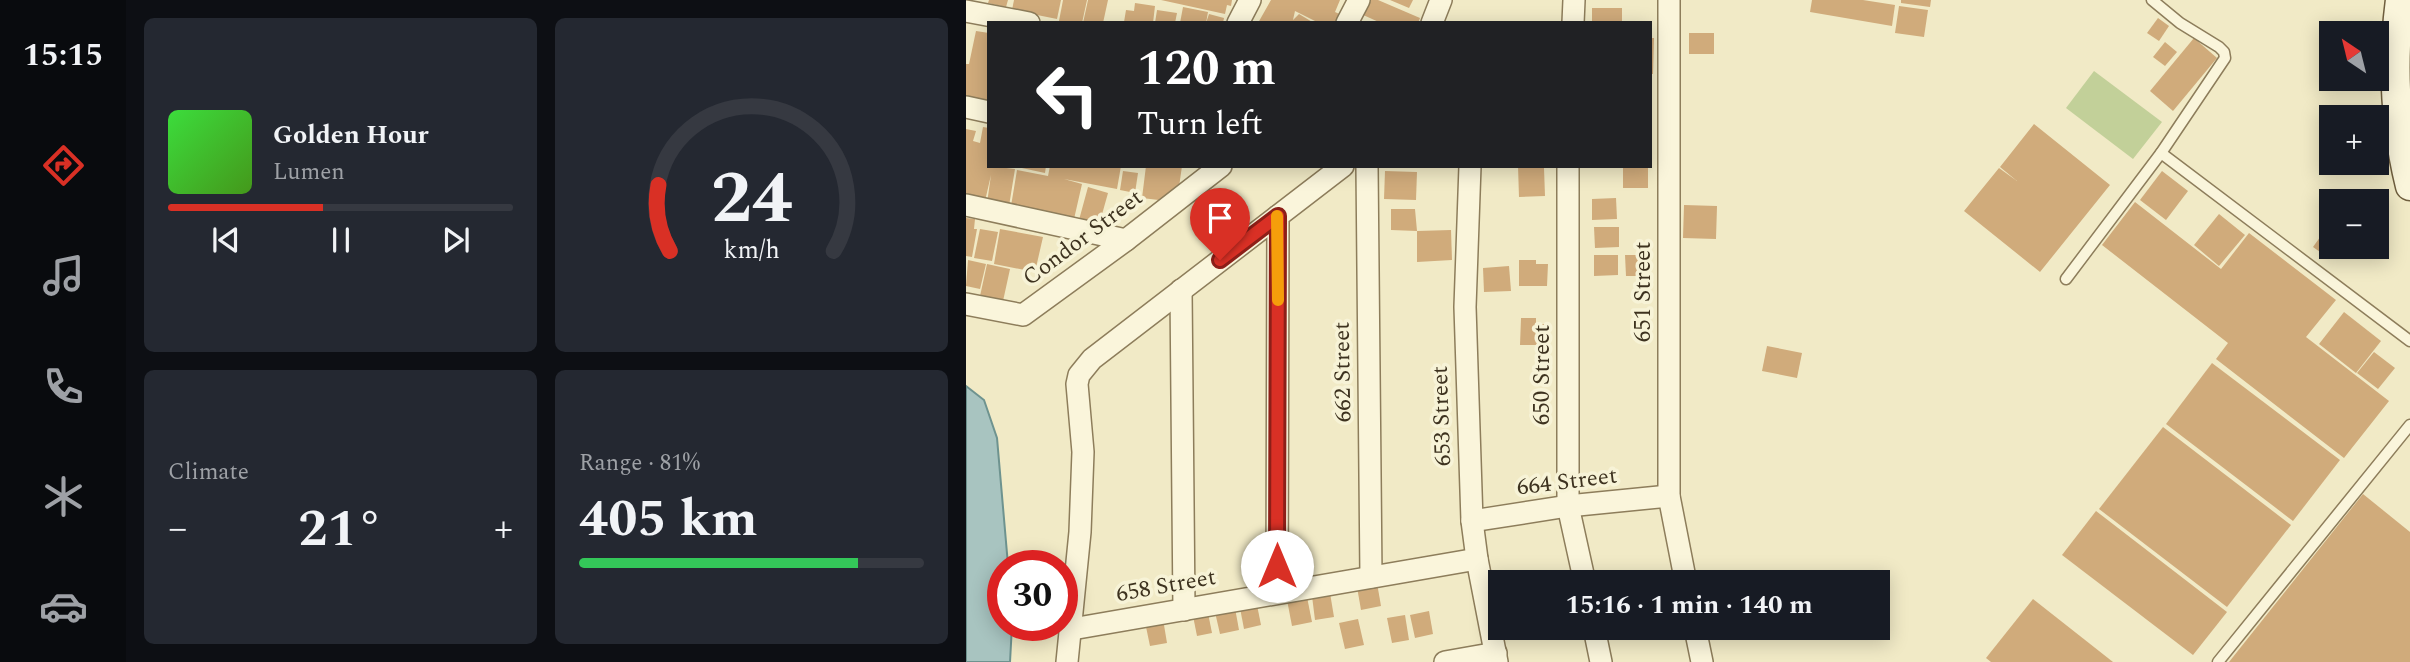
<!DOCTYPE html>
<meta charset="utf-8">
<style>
:root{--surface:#171b24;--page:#242831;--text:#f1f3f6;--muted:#9ea1a6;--line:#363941;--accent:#d93025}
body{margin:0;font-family:Spectral,serif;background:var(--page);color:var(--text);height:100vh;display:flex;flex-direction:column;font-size:26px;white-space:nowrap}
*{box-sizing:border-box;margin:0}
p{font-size:23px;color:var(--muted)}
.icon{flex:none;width:38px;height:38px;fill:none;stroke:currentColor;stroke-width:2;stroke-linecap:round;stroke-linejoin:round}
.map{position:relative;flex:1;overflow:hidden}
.sheet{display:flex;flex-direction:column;gap:18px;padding:18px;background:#0d0f14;width:840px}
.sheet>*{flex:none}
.guide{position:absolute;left:21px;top:21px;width:665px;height:147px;border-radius:0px;box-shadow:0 4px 18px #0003;background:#202124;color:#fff;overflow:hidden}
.needle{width:46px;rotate:325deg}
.buttons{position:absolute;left:1353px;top:21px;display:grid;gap:14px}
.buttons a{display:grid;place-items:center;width:70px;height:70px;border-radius:0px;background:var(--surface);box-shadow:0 4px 18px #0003;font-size:35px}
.speed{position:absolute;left:21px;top:550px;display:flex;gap:14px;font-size:35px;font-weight:700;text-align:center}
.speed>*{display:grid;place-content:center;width:91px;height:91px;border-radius:50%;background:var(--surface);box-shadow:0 4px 18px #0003;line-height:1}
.speed .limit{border:10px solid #d22;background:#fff;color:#111}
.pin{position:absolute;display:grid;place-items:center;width:60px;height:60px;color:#fff;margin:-72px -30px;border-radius:50% 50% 50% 0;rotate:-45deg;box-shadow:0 0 7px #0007}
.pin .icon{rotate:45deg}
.me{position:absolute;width:77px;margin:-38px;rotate:0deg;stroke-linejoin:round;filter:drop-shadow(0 0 5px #0008)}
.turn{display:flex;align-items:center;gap:24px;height:147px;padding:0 35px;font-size:32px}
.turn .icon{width:91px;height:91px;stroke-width:2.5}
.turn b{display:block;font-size:49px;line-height:60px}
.big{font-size:52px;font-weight:700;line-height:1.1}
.sheet .widget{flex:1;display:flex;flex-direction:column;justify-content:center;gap:10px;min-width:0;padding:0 24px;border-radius:10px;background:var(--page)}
.sheet .dial{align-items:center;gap:0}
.dial svg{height:182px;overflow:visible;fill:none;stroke:var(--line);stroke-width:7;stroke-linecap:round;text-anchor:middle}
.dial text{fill:var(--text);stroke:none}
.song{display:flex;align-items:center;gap:21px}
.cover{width:84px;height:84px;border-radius:10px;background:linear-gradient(135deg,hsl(120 70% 55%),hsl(100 70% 35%))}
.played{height:7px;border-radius:4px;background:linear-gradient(90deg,var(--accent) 45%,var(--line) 45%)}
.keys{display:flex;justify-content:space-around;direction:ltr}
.heat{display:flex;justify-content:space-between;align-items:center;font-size:38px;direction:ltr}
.charge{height:10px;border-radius:5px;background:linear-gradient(90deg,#34c759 81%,var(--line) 0)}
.sheet .tiles{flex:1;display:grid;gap:18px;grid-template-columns:repeat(2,1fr)}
.trip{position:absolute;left:522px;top:570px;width:402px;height:70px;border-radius:0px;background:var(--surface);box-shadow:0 4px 18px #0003;font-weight:700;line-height:70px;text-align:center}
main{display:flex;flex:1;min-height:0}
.menu{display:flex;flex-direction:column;width:126px;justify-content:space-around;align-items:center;background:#090b0e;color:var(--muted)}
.menu .icon{width:49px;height:49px}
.menu .selected{color:var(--accent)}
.menu b{font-size:32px;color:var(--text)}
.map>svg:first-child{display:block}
</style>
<main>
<nav class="menu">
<b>15:15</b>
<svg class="icon selected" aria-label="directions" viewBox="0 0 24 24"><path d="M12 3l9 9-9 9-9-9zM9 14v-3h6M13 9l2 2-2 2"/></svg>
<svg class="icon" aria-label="music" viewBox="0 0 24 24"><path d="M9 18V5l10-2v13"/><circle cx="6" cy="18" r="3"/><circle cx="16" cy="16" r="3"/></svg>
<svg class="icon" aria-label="phone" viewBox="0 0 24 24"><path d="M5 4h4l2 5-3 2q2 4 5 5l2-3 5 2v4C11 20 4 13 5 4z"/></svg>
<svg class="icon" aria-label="climate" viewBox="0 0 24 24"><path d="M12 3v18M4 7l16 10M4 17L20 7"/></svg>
<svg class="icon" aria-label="car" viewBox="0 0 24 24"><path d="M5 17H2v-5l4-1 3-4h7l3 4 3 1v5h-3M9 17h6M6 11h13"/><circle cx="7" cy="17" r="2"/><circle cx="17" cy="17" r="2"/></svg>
</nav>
<section class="sheet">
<div class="tiles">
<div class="widget">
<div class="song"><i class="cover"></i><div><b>Golden Hour</b><p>Lumen</p></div></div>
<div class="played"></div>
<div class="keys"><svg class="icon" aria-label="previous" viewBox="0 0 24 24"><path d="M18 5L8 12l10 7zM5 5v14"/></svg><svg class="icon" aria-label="pause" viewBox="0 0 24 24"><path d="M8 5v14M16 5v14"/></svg><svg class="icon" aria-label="next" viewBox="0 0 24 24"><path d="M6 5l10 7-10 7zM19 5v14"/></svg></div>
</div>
<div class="widget dial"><svg viewBox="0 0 100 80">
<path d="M14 69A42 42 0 1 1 86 69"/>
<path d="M14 69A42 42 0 0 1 9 40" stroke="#d93025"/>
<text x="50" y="56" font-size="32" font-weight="700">24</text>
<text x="50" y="72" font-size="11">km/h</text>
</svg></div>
<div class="widget"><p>Climate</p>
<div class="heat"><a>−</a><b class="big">21°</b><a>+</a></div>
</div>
<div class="widget"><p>Range · 81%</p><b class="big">405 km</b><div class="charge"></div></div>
</div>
</section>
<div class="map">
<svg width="1444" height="662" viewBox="0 0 1444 662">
<rect width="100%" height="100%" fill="#f1eac6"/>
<path fill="#c2d099" d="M1128 71 1196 122 1167 159 1100 108Z"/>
<path fill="#a8c4c0" stroke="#6e938f" stroke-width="2" d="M0 386 18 400 31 438 42 565H37V625H46L44 662H0Z"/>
<g fill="#d0ab7b">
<path d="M23 0H42L40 7 22 3Z"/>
<path d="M48 0H95L91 19 46 10Z"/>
<path d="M97 0H121L116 23 93 21Z"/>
<path d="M122 0H142L137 23H117Z"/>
<path d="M195 0H266L265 6 261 5 259 14Z"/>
<path d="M305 0H374L369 12 378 16 372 23H353L329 11 327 20 333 14 348 23H292Z"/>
<path d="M401 0H412L454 18 452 23H415L395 14Z"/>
<path d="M424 0H447L443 8Z"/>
<path d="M846 0H897L929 5 926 26 844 12Z"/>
<path d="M935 0H965L964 7 935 3Z"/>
<path d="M169 3 189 6 187 23 158 22 160 10 168 11Z"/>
<path d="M933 6 962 10 958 37 929 33Z"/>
<path d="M217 7 242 12 240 23H214Z"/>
<rect x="626" y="8" width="30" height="15"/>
<path d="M191 10 211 13 209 23H189Z"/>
<path d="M243 14 258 18 257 23H240Z"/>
<path d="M1192 18 1203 26 1193 41 1181 33Z"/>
<path d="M10 31 23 33V103L0 98V64H3Z"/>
<rect x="723" y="33" width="25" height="21"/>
<path d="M684 38H688L687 74H684Z"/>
<path d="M1228 38 1251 58 1207 111 1184 91Z"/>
<path d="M1199 42 1211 52 1199 66 1187 57Z"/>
<path d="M1068 124 1144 185 1074 272 998 211 1033 168 1051 181 1034 167Z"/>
<path d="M17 127 23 128V166L49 169 43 206 21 203 25 175 19 201 0 197V129L10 131 7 141 14 143Z"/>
<path d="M47 166H80L79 173Z"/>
<path d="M84 166H155L151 189 98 179 116 184 108 219 45 206 51 170 82 176Z"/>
<path d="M180 166H216L213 187 201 201 176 198Z"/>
<path d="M552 166 578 168 579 196 553 197Z"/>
<rect x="657" y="167" width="25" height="21"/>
<path d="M157 171 172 173 169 193 154 190Z"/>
<path d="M419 171 451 172 450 200 418 199Z"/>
<path d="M1196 171 1222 191 1200 220 1174 200Z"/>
<path d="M122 187 142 193 133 225 113 220Z"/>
<path d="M650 198 651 219 626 220V199Z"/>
<path d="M1169 202 1255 269 1283 233 1370 300 1340 337 1423 401 1378 458 1250 359 1262 343 1136 245Z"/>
<path d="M718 205 751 206 750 239 717 238Z"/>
<path d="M425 209H449L451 231 425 230Z"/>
<path d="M1253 214 1279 235 1253 266 1228 245Z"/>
<path d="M0 218 9 219 8 229H11L6 257 0 256Z"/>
<path d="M1362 226 1365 228V247H1373L1364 259 1347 247Z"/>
<path d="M628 227H653V247L629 248Z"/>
<path d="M14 229 32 232 26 261 8 258Z"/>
<path d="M34 229 77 237 69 272 28 264Z"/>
<path d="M485 230 486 260 451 262V231Z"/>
<path d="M628 255H652V275L628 276Z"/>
<path d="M659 255H684V276H660Z"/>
<path d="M2 260 20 264 14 289 0 286Z"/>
<path d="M553 260H570V264H582L581 286H553Z"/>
<path d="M21 264 44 269 37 301 14 296Z"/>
<path d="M543 266 545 291 518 292 517 268Z"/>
<path d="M1378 312 1415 341 1390 373 1353 344Z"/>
<path d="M555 318H570V324H578V345H554Z"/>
<path d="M801 346 836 353 831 378 796 371Z"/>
<path d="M1408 352 1429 368 1412 389 1391 373Z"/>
<path d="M1246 363 1374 460 1327 521 1200 424Z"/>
<path d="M1197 427 1325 525 1261 607 1133 509Z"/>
<path d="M1397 494 1444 532V662H1263Z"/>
<path d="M1130 511 1261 612 1227 655 1096 555Z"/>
<path d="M411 583 415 606 395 610 391 587Z"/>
<path d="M364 593 368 617 349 620 346 596Z"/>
<path d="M341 597 346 622 326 626 321 600Z"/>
<path d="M1067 599 1147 662H1025L1020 658Z"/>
<path d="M291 605 295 625 278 629 274 608Z"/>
<path d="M269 608 273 630 254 634 249 612Z"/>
<path d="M463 611 467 634 449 638 444 615Z"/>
<path d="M242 613 246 633 231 636 227 616Z"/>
<path d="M439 615 443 640 426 643 421 618Z"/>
<path d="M197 619 201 643 184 646 179 622Z"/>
<path d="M392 619 398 645 379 649 373 623Z"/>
</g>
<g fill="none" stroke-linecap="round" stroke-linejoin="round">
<defs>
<g id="service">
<path d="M1195 153 1444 341"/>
<path d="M1100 279 1195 153 1259 58 1258 52 1253 47 1214 23 1186 0"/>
<path d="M1252 662 1444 425"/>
</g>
<g id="minor">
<path d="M703 0V496L720 583"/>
<path d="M0 11 63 23"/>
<path d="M272 23 284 0"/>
<path d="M381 23 393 0"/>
<path d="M466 23 475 0"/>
<path d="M607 23 608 0"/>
<path d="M0 107 23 112"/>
<path d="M401 166 405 577"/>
<path d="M504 166 499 307 506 521 511 559 531 662"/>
<path d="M602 166V506L619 583"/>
<path d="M0 205 160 240"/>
<path d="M215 290 218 610"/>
<path d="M0 304 57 315 160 240 255 166"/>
<path d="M506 521 602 506 703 496"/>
<path d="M311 593 312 216 377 166"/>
<path d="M628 628 635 662"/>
<path d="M729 628 736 662"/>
<path d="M106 629 511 559"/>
<path d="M101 662 114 532 117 452 111 384 113 375 126 359 312 216"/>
<path d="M479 662 530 653"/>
</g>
<path id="secondary" d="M1434 0C1426 61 1429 126 1444 186"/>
</defs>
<use href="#service" stroke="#8d7d5b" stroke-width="13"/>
<use href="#minor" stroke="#8d7d5b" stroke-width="24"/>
<use href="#secondary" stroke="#6f5e3e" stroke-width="31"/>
<use href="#service" stroke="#faf5db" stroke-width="10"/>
<use href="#minor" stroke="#faf5db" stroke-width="21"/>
<use href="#secondary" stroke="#faf5db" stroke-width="28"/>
</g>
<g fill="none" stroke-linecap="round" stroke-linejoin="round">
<defs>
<path id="route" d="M254 260 312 216 311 566"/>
</defs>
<use href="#route" stroke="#8d1f18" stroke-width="18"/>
<use href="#route" stroke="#d93025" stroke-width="12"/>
<path stroke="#f59e0b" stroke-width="12" d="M311 216 312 300"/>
</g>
<g text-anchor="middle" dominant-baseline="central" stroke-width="7" stroke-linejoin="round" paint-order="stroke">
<g font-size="23" fill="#3d321f" stroke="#f7f3d7">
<text transform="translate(117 238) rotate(-37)">Condor Street</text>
<text transform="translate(677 292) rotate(-90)">651 Street</text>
<text transform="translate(377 372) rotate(-91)">662 Street</text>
<text transform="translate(576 375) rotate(-90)">650 Street</text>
<text transform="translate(476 416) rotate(-92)">653 Street</text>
<text transform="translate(601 482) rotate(-7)">664 Street</text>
<text transform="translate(200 586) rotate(-10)">658 Street</text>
</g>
</g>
</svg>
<div class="buttons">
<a><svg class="needle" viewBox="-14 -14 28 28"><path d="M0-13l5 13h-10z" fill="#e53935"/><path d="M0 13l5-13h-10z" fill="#9ea1a6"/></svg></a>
<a>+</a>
<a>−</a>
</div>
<div class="speed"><div class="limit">30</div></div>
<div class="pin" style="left:254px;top:260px;background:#d93025"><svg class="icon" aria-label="arrive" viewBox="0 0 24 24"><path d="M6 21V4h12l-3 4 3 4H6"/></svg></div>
<svg class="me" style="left:311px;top:566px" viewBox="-20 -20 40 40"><circle r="19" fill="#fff"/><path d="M0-13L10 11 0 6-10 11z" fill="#d93025"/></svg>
<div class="trip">15:16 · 1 min · 140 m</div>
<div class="guide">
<div class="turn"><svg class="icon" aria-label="left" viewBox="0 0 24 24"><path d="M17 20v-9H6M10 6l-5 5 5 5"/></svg><div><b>120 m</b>Turn left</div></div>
</div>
</div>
</main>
